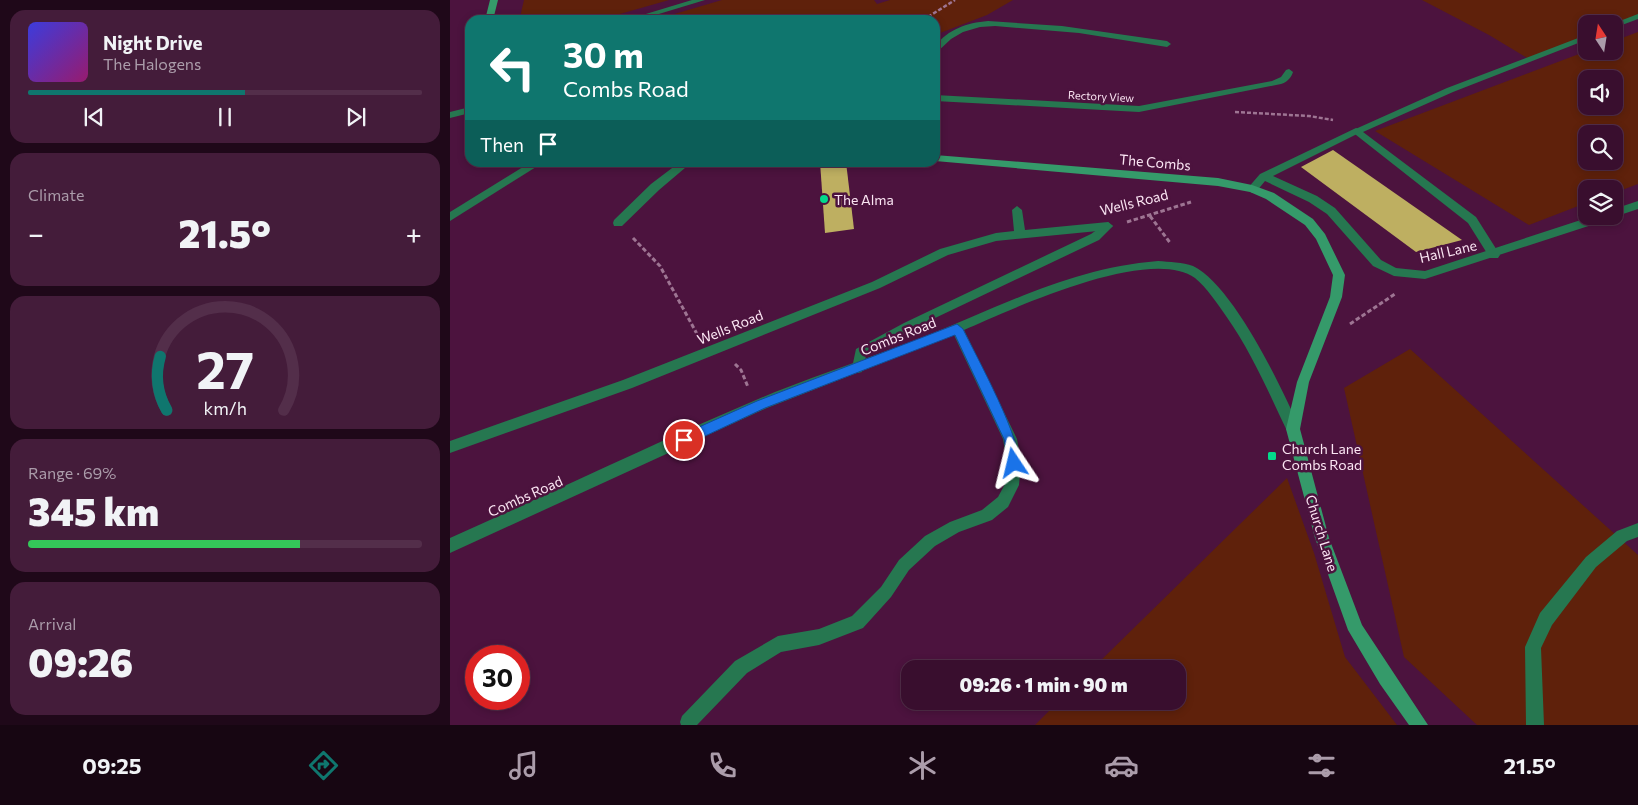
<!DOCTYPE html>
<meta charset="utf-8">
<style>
:root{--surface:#390e2e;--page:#441c3a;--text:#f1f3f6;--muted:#ab9caa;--line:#532e4a;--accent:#0f766e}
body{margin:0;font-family:Commissioner,sans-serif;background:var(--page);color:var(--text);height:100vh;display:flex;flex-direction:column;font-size:19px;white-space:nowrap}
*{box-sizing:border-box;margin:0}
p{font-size:16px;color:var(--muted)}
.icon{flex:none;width:28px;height:28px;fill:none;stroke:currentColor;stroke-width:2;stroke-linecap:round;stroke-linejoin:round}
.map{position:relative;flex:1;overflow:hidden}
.details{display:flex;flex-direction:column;gap:10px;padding:10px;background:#1f0819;width:450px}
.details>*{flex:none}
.banner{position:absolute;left:15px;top:15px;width:475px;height:152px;border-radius:15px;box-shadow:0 2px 8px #0003,0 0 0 1px var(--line);background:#0f766e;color:#fff;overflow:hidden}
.needle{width:32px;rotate:348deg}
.tools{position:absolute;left:1128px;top:15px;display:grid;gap:10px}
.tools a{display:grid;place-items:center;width:45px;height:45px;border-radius:10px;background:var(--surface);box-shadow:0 2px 8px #0003,0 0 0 1px var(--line);font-size:25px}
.speed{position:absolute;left:15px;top:645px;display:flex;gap:10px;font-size:25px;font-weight:700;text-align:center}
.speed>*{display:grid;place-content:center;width:65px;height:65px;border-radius:50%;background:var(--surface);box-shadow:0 2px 8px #0003,0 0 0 1px var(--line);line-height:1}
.speed .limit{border:8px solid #d22;background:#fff;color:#111}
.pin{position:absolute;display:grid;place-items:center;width:42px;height:42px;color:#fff;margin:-21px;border:2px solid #fff;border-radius:50%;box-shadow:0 1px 5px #0007}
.me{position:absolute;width:55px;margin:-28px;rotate:350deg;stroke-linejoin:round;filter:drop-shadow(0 0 4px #0008)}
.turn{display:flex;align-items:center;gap:18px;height:105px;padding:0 15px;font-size:22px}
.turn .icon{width:65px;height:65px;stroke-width:2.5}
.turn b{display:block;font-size:35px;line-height:42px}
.then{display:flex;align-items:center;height:48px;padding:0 15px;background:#0003;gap:10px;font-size:19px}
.big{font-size:38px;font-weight:800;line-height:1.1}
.details .card{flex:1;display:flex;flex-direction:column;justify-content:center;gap:8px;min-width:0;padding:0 18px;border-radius:15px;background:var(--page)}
.details .dial{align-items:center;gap:0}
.dial svg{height:130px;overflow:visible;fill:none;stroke:var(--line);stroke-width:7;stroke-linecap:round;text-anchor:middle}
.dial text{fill:var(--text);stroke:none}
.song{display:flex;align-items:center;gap:15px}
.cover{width:60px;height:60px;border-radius:8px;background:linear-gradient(135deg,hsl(240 70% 55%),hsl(320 70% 35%))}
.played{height:5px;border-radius:2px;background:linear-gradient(90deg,var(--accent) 55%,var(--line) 55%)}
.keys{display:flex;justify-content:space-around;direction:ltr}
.heat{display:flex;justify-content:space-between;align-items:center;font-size:28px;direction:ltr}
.charge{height:8px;border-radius:4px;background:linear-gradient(90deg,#34c759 69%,var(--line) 0)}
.trip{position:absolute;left:451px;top:660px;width:285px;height:50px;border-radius:15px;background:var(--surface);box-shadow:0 2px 8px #0003,0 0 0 1px var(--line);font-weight:800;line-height:50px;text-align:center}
.dock{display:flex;height:80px;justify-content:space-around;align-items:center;background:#170612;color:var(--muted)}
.dock .icon{width:35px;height:35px}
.dock .active{color:var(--accent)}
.dock b{font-size:22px;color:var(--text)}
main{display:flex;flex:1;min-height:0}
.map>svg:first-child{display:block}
</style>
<main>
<section class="details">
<div class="card">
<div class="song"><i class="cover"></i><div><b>Night Drive</b><p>The Halogens</p></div></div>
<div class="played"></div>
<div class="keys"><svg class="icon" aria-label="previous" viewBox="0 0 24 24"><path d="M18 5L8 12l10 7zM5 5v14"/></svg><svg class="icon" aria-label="pause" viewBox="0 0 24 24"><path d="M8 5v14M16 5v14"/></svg><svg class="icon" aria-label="next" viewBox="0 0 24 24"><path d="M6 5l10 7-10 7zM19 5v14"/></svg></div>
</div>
<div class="card"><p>Climate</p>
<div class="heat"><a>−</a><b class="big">21.5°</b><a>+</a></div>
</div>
<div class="card dial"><svg viewBox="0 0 100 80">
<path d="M14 69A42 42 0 1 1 86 69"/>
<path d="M14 69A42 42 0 0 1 10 36" stroke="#0f766e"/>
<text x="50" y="56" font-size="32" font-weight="700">27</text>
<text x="50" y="72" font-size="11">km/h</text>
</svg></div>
<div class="card"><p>Range · 69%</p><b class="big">345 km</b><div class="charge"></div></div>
<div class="card"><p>Arrival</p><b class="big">09:26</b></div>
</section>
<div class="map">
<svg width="1188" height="725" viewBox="0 0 1188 725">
<rect width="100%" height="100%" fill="#4c133e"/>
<g fill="#5f210b" fill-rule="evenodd">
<path d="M74 0H219L149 20H73L70 17Z"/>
<path d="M272 0H424L427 4 440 0H563L537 15 485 35V20H204Z"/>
<path d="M972 0H1188V16L1164 24H1136V37L1079 59 1039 35Z"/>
<path d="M1188 32V184L1164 193V189H1136V203L1079 225 925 131 1137 51H1164V41ZM1136 79H1164V106H1136ZM1136 134H1164V161H1136Z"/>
<path d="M960 349 1188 555V725H1027L954 657 894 388Z"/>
<path d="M837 478 864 553 895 657 947 725H585L609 701H728V669H642Z"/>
</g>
<g fill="#beaf61">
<path d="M883 150 1012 240 966 252 851 167Z"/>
<path d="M370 162H396L404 229 375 233Z"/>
</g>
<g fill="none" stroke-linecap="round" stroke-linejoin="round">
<g stroke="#9e7593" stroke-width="2.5" stroke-dasharray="4 2" stroke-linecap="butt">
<path d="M473 20 505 0"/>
<path d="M785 112 859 116 883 120"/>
</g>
<g stroke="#9e7593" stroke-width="3" stroke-dasharray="4.5 2.5" stroke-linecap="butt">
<path d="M700 216 721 244"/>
<path d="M677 222 741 202"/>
<path d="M183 238 210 266 247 334"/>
<path d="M900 324 945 294"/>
<path d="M285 364 291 370 298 387"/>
</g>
<g fill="#267750" fill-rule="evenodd">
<path d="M242 0H255L189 20H176Z"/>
<path d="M1188 14V19L1164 28 1162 24Z"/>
<path d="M538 21 612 26 717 41 721 44 717 47 629 33 545 26 530 27 513 32 501 39 485 54V46C499 29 516 23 538 21Z"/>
<path d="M1136 35V40L1003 92 913 132 1026 217 1050 255 1048 258H1040L1018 223 901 131 997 88Z"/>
<path d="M20 107V113L0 118V112Z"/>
<path d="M658 222 663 226 649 240 462 329 416 356 412 372 408 373 404 372 402 368 406 349 454 323 641 234Z"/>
<path d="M1188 523V537L1177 541 1146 567 1102 625 1091 648 1094 725H1076L1075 647 1090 613 1136 557 1167 531Z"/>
</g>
<g fill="#267750" fill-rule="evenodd">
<path d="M839 69 843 72C841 78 837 82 831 84L689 112 485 101V95L689 106 822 81 831 77 836 70Z"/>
<path d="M906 128 909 129V133L823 176 867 196 885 208 931 260 946 268 975 271 1143 216H1161L1160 219 975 279 944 276 923 266 877 214 859 202 815 181 806 192 802 193 797 189 810 174Z"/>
<path d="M81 162H94L0 221V212Z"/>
<path d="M230 162H242L209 190 172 226H164L163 223 164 220 201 184Z"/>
<path d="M1188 201V209L1164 217 1162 216H1164V209Z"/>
<path d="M567 206 572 210 575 230 658 222 663 226 658 230 546 241 498 255 430 288 182 388 0 453V441L173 380 422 282 490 249 546 233 564 231 562 210Z"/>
<path d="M708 261C719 262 733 262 743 266 783 285 832 388 850 429L848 433 843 435 838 433C819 393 802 353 776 316 767 303 757 288 745 278 699 245 560 310 514 330L567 439 571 463 569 485 558 507 542 520 509 532 485 546 459 570 441 597 413 628 369 645 331 652 297 673 247 725H231L230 722 232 716 285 661 328 636 369 629 402 616 431 587 449 560 475 536 500 522 532 510 548 497 555 484 557 463 553 439 504 335 317 408 0 553V538C108 490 215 438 325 392 373 373 421 357 469 339 550 307 620 268 708 261Z"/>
</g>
<g fill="#359a6a" fill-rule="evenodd">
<path d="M40 0H48L43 20H35Z"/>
<path d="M485 155 768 178 802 185 824 193 863 219 875 234 895 275 892 297 859 382 850 429 879 538 912 625 978 725H959L930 684 898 630 865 538 836 429 847 382 880 297 883 275 866 239 855 225 816 199 800 192 768 186 485 161Z"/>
</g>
</g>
<path fill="#1a73e8" stroke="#114b97" d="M507 324 513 329C524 352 577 448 568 467L564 469 559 467 554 439 505 335 315 408 238 444 234 446 229 444 227 440 229 436 307 401Z"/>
<g fill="#03d98b" stroke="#4c133e" stroke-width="2">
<circle cx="374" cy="199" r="5"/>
<rect x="817" y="451" width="10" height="10" rx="2.5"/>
</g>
<g text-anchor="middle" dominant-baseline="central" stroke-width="5" stroke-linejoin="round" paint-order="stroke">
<g font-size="11" fill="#fbe5f3" stroke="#4c133e">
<text transform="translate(651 96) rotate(3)">Rectory View</text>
</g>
<g font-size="14" fill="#fbe5f3" stroke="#4c133e">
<text transform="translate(705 162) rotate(5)">The Combs</text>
<text transform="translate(684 202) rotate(-14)">Wells Road</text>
<text transform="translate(998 251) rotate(-13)">Hall Lane</text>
<text transform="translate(280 327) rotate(-22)">Wells Road</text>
<text transform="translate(448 336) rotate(-22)">Combs Road</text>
<text transform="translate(75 496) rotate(-24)">Combs Road</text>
<text transform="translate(872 533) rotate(73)">Church Lane</text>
</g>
<g font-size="14" fill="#fbe5f3" stroke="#4c133e" text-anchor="start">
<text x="384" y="199">The Alma</text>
<text x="832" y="448">Church Lane<tspan x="832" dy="16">Combs Road</tspan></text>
</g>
</g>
</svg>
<div class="tools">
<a><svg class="needle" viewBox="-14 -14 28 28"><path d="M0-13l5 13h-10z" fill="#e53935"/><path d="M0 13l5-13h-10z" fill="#ab9caa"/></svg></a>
<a><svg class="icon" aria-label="sound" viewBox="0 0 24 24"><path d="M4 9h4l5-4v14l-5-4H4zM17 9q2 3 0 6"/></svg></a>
<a><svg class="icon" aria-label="search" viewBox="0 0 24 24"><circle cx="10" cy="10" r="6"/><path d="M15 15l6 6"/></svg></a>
<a><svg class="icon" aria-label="layers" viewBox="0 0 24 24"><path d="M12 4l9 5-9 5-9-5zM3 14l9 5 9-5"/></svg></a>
</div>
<div class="speed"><div class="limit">30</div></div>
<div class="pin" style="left:234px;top:440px;background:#d93025"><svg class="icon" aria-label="arrive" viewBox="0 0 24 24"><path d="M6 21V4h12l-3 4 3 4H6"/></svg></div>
<svg class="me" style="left:564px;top:463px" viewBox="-20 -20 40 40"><path d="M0-17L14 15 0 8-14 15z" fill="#1a73e8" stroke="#fff" stroke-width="4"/></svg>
<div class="trip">09:26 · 1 min · 90 m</div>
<div class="banner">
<div class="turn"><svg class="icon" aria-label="left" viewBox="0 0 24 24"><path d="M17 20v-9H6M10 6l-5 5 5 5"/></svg><div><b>30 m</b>Combs Road</div></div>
<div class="then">Then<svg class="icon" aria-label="arrive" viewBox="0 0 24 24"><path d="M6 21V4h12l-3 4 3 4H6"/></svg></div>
</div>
</div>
</main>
<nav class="dock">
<b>09:25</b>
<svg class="icon active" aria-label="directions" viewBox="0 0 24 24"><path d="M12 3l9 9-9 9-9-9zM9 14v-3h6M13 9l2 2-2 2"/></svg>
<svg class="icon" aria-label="music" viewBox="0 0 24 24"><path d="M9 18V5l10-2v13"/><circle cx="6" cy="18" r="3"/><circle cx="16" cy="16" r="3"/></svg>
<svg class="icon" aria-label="phone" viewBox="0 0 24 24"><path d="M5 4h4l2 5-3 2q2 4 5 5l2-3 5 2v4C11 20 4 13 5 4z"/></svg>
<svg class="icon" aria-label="climate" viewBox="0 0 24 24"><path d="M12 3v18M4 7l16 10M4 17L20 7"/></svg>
<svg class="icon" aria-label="car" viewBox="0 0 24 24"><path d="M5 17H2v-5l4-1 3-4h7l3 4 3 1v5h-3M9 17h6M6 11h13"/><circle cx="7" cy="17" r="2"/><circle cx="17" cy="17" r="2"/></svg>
<svg class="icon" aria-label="filters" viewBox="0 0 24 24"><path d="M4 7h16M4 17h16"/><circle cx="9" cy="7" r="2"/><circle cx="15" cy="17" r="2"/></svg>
<b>21.5°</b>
</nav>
